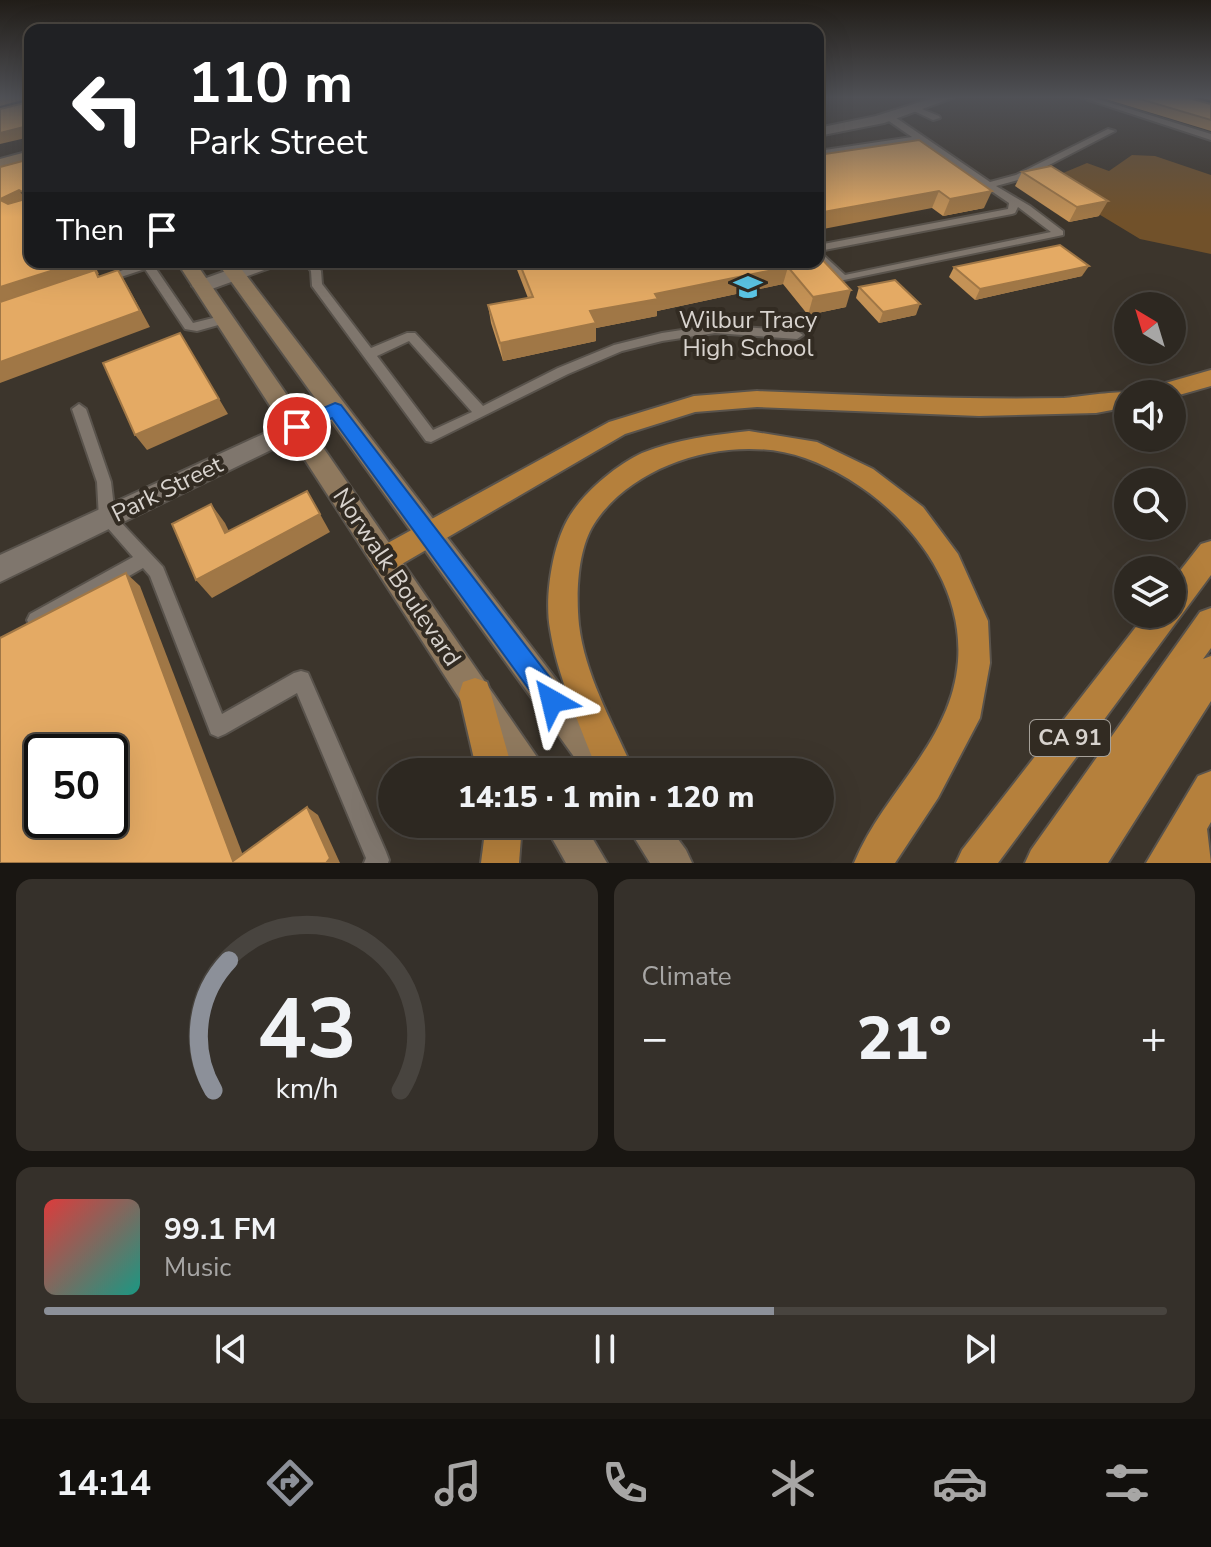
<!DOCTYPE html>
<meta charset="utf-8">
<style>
:root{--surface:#2d2821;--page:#35302a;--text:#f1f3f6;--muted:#a7a6a5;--line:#48443f;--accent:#8c9099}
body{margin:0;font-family:"Nunito Sans",sans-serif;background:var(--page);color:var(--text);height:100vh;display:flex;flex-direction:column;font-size:30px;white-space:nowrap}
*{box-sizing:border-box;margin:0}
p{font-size:26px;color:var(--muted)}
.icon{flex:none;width:44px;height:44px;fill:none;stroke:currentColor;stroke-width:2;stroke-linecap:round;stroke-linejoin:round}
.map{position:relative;height:863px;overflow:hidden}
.drawer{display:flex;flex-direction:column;gap:16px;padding:16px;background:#191612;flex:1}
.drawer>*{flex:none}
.banner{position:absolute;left:24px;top:24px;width:800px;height:244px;border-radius:16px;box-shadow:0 8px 32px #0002,0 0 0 2px var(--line);background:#202124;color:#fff;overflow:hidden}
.needle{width:52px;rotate:322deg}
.tools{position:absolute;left:1114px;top:292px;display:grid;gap:16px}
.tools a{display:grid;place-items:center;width:72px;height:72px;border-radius:50%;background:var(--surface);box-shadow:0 8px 32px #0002,0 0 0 2px var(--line);font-size:40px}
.speed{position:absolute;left:24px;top:734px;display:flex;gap:16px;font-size:40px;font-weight:700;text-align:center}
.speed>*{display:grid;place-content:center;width:104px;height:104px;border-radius:50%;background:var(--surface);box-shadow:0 8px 32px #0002,0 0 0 2px var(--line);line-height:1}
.speed .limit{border:4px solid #111;border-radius:12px;background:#fff;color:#111}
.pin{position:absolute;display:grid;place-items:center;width:68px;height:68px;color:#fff;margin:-34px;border:4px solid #fff;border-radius:50%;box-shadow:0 2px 8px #0007}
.me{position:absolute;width:88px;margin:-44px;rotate:323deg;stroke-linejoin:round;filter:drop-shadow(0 0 6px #0008)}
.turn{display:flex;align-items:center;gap:28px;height:168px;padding:0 32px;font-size:36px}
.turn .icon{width:104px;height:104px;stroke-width:2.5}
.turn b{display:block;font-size:56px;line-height:68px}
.then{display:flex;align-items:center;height:76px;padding:0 32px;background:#0003;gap:16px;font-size:30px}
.big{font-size:60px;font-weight:800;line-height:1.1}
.drawer .card{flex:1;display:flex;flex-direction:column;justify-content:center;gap:12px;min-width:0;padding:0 28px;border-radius:16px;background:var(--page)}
.drawer .dial{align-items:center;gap:0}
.dial svg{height:208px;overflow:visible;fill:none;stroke:var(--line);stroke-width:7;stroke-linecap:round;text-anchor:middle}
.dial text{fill:var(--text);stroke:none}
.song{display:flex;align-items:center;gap:24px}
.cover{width:96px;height:96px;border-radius:12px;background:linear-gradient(135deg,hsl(0 70% 55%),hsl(170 70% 35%))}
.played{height:8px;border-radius:4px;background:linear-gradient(90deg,var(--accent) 65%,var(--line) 65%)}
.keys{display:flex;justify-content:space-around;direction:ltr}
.heat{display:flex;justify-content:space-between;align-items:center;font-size:44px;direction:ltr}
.drawer .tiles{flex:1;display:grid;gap:16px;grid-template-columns:1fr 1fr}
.card:last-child{grid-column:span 2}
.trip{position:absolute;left:378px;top:758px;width:456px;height:80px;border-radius:40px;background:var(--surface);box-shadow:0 8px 32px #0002,0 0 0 2px var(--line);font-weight:800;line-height:80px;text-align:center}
.tabs{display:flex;height:128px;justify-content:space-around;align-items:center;background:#12100d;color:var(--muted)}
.tabs .icon{width:56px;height:56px}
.tabs .on{color:var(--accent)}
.tabs b{font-size:36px;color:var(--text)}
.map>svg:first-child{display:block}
</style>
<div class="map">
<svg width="1211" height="863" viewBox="0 0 1211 863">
<rect width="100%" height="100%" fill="#3c352c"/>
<path fill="#71512a" d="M1132 155 1155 156 1211 175V254L1140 239 1044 181 1087 163 1109 171Z"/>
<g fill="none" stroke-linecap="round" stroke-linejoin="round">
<defs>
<g id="lane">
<path d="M1080 97H1091L1211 134V140Z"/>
<path d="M917 107 939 116 940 118 933 120 914 111 913 109Z"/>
<path d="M886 115H892L990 182 1016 175 1108 129 1115 131 1022 179 996 186 1030 206 1063 231V235L839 281 818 260V245L1008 209 1009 203 918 141 818 157V151L912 137 886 119ZM1018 207 1051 232 845 275 819 251 1012 214 1015 213Z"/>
<path d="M135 262H161L154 266 193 323 225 315 231 319 229 322 197 331 185 329 145 269 103 283 97 280 136 265Z"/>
<path d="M304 262H315L321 271 322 284 371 348 407 333H415L483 406 558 368 614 345 662 333 715 325 797 331 803 335 797 339 715 333 662 341 622 351 568 374 431 442 426 441 312 286 311 271ZM409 341 472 412 433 430 377 356Z"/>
<path d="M79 404 86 409 111 482 115 516 163 567 222 714 294 673 301 671 308 673 386 852 389 860 388 863H364L366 858 297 693 225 734 218 737 211 734 150 576 143 568 42 626 36 628 30 626 27 620 30 614 133 557 99 518 97 482 72 409Z"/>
</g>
<g id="street">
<path d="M936 97H955L884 123 818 136V128L876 116Z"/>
<path d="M251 262H277L275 266 209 290 202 292 192 286 195 282Z"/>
<path d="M335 401 343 403 347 409 343 415 0 582V555Z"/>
</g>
<g id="secondary">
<path d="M30 151V161L0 169V159Z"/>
<path d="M177 262H195L539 760 545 772H507Z"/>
<path d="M217 262H236L618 760 624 772H585Z"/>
<path d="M544 824H584L607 863H566Z"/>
<path d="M626 824H667L686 850 692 863H650Z"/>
</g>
<g id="highway">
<path d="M1211 370V386L1172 397V394H1145L1148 388Z"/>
<path d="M757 391C860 395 962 400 1064 398 1081 397 1124 389 1137 394H1128V407L1096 413 979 416 757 407 695 412 625 434 395 568 385 571 375 568 371 559 375 550 609 422 694 396Z"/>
<path d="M749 431 817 442 873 469 923 507 958 554 988 621 990 663 980 718 938 798 895 863H854C883 792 952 742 958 661 965 570 886 487 805 458 735 433 634 461 594 524 577 551 576 595 579 625 585 676 614 725 634 772H598C580 725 558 679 550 629 544 597 553 538 573 511 588 489 618 464 642 453 677 439 713 435 749 431Z"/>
<path d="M1211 541V575L998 863H956L962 850 1146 614H1172V581L1201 544Z"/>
<path d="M1211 608V648L1203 659 1211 656V701L1108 863H1025L1031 850 1200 612Z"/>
<path d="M475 678 487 682 491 694 513 772H477L459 694 463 682Z"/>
<path d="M1211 771V822L1207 829 1211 863H1146L1198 776Z"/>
<path d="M486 824H522L519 863H481Z"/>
</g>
</defs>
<use href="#lane" stroke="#59534c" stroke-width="4"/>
<use href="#street" stroke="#59534c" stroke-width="4"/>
<use href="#secondary" stroke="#59534c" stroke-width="4"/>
<use href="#highway" stroke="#59534c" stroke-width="4"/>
<use href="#lane" fill="#7f766d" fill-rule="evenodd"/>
<use href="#street" fill="#7f766d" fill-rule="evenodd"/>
<use href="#secondary" fill="#8f795e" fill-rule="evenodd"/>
<use href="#highway" fill="#b5803c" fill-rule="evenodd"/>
</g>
<g fill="#c49256">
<path d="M1099 97H1185L1211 104V131Z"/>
<path d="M1198 97H1211V100Z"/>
<path d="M919 140 984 208 943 216 932 208Z"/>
<path d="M1022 172 1099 216 1069 222 1015 186Z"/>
<path d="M514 262H596L598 265 818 262 846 307 808 315 783 284 657 311V316L596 328V341L503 361 491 323 488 305 528 298Z"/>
<path d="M954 267 1082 276 975 300 949 277Z"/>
<path d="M859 287 916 315 879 323 856 298Z"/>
</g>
<g fill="#a07746">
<path d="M0 97H28L29 98 0 106Z"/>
<path d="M24 127 30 137 0 144V133Z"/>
<path d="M19 190 29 204 10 214 0 199Z"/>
<path d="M939 191 932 208 818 230V213Z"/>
<path d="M992 191 984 208 943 216 950 199Z"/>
<path d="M1108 201 1099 216 1069 222 1077 207Z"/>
<path d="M79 262H93L99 274H98L105 286 0 307V287Z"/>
<path d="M1089 266 1082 276 975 300 980 289Z"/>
<path d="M788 267 783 284 657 311V316L596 328V341L503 361 500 343 590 311 655 294Z"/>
<path d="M118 270 127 285 150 327 0 383V362Z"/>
<path d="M851 290 846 307 808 315 813 297Z"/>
<path d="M920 304 916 315 879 323 883 312Z"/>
<path d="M180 333 228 414 147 450 135 435Z"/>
<path d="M211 504 225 523 239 552 225 533Z"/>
<path d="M320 514 330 532 212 598 196 580Z"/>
<path d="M126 573 140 586 246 863 233 861Z"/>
<path d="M307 807 318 815 340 863H326Z"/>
</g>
<g fill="#e4aa64" stroke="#a07746" stroke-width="2" fill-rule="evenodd">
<path d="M27 97H30V140L24 127 0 133V109L25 103Z"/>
<path d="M1133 97H1185L1211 104V120Z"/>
<path d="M919 140 992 191 950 199 939 191 818 213V155Z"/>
<path d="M30 159V262H79L0 287V200L8 204 22 200 23 192 19 190 0 199V167Z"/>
<path d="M1051 166 1108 201 1077 207 1022 172Z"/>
<path d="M1060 245 1089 266 980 289 954 267Z"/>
<path d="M818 255 851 290 813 297 788 267 655 294 658 299 590 311 596 323 500 343 488 305 533 297 519 262H596L598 265 614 262H818Z"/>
<path d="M95 270 98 277 118 270 140 311 0 362V302Z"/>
<path d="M895 280 920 304 883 312 859 287Z"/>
<path d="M180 333 219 399 135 435 103 363Z"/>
<path d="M307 491 320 514 196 580 172 524 211 504 225 533Z"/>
<path d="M126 573 233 861 307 807 330 858 326 863H0V638ZM42 752H110V820H42Z"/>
</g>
<linearGradient id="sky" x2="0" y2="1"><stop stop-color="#211d18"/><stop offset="0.45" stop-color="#505156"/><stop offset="1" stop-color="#505156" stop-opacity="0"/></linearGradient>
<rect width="1211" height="217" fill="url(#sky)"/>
<path fill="#1a73e8" stroke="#114b97" stroke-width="2" d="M335 403 341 405 561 692 565 701 561 710 552 713 544 710 332 418 303 432H290L288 427 290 422Z"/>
<defs>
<symbol id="school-bare" viewBox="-9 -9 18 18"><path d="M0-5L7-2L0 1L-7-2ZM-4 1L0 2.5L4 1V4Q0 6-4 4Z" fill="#5cc7e7" stroke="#322b22" stroke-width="2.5" paint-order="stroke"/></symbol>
</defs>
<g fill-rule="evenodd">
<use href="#school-bare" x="728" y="267" width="40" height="40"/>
</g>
<g text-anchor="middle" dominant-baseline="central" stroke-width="8" stroke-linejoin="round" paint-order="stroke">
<rect fill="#322b22" stroke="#a6a19a" stroke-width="2" x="1030" y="720" width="80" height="36" rx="6"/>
<g font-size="22" font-weight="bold" fill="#d8d3ce">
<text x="1070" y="738">CA 91</text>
</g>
<g font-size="24" fill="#d8d3ce" stroke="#322b22">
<text x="748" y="320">Wilbur Tracy<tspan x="748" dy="28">High School</tspan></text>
</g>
<g font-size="24" fill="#d8d3ce" stroke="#322b22">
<text transform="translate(167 489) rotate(-26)">Park Street</text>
<text transform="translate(397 577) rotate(56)">Norwalk Boulevard</text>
</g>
</g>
</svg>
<div class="tools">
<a><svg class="needle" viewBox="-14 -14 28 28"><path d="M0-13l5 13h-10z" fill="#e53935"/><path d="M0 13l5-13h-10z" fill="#a7a6a5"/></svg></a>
<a><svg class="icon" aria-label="sound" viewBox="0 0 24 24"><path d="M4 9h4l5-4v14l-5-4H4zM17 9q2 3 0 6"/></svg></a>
<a><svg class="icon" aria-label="search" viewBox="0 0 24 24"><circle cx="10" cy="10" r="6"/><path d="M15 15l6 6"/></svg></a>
<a><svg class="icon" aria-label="layers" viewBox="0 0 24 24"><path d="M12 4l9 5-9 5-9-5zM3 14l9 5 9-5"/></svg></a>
</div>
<div class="speed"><div class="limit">50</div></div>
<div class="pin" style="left:297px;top:427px;background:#d93025"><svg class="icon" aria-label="arrive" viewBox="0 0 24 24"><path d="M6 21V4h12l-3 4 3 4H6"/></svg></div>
<svg class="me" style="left:552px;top:701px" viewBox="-20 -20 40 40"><path d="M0-17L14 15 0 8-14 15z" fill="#1a73e8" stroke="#fff" stroke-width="4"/></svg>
<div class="trip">14:15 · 1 min · 120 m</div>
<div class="banner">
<div class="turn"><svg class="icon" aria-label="left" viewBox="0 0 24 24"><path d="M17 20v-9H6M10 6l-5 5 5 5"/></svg><div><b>110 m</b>Park Street</div></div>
<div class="then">Then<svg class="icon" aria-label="arrive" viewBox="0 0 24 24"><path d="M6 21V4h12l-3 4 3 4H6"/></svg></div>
</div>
</div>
<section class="drawer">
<div class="tiles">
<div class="card dial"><svg viewBox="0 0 100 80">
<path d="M14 69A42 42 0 1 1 86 69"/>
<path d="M14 69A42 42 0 0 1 20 19" stroke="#8c9099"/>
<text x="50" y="56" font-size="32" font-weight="700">43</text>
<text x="50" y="72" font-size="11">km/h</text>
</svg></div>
<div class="card"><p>Climate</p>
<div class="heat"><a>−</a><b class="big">21°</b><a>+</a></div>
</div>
<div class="card">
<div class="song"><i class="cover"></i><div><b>99.1 FM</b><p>Music</p></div></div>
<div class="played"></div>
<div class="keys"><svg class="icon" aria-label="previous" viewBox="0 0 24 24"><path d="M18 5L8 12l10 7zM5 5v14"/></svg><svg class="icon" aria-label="pause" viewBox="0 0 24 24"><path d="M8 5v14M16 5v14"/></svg><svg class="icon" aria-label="next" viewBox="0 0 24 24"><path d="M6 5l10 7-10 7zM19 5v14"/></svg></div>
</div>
</div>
</section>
<nav class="tabs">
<b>14:14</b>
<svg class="icon on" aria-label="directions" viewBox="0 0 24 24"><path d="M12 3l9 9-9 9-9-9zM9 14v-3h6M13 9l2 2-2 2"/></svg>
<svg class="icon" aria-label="music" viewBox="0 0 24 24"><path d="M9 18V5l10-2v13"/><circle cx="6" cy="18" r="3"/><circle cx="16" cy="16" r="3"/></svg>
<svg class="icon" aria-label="phone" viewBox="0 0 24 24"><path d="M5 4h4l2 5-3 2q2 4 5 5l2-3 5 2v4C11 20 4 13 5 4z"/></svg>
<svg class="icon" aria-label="climate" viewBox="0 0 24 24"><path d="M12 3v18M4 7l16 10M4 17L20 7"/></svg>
<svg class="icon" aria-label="car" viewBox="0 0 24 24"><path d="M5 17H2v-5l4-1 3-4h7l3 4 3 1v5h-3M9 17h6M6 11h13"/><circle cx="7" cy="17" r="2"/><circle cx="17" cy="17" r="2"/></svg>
<svg class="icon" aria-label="filters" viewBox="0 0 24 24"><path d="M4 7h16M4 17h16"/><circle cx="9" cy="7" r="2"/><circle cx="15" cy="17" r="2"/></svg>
</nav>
